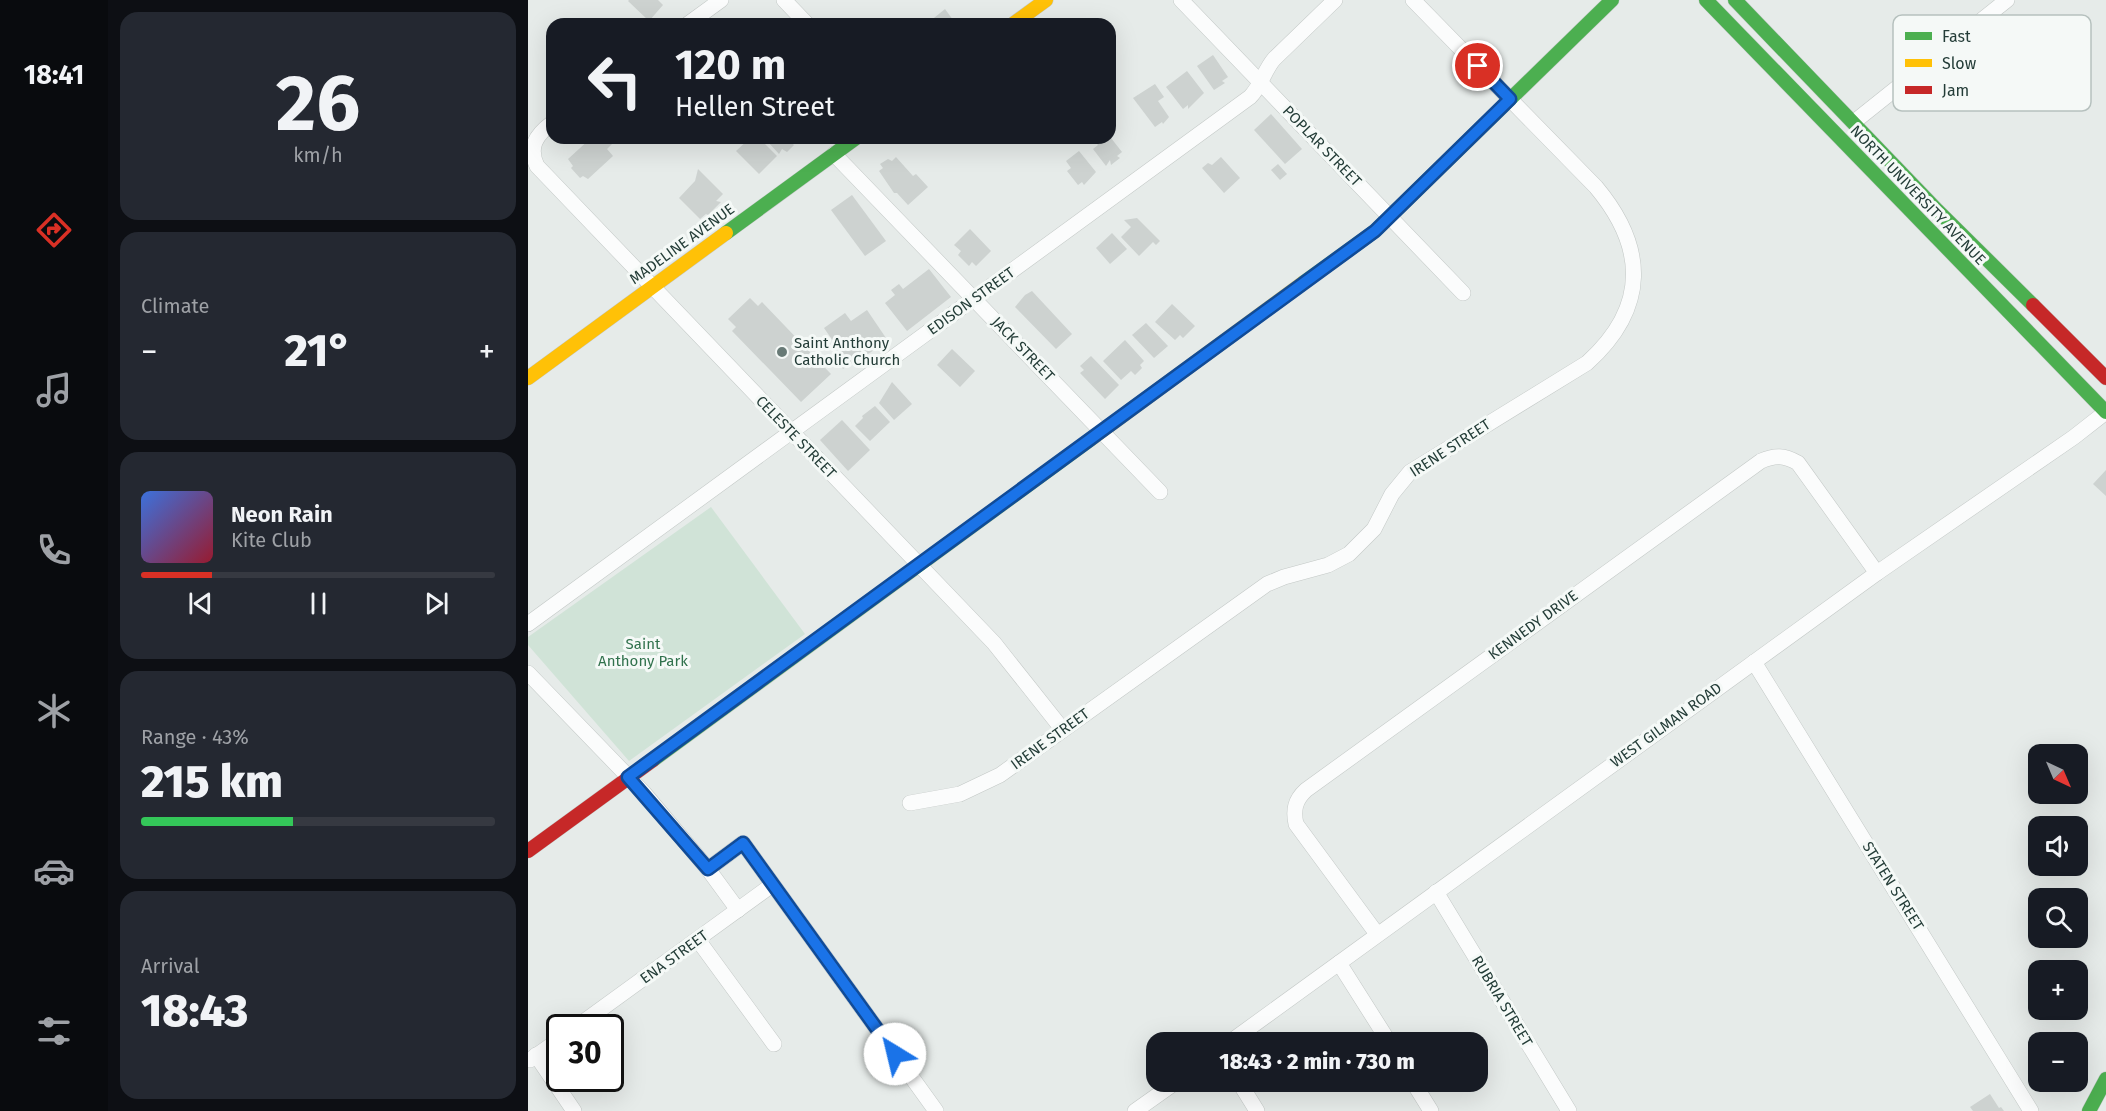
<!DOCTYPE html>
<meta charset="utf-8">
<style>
:root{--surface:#171b24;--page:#242831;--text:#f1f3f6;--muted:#9ea1a6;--line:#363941;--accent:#d93025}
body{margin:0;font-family:"Fira Sans",sans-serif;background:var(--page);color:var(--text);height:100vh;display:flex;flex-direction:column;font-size:22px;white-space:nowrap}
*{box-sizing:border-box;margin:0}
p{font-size:20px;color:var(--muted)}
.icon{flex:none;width:33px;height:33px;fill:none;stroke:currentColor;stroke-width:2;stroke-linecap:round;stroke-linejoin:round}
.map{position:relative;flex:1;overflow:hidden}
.drawer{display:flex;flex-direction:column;gap:12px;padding:12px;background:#0d0f14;width:420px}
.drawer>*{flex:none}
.banner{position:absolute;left:18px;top:18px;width:570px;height:126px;border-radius:18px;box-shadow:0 6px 24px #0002;background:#171b24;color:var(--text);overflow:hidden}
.needle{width:39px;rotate:136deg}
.tools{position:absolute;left:1500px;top:744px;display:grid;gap:12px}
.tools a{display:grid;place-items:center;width:60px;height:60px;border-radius:12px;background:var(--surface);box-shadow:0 6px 24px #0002;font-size:30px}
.speed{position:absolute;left:18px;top:1014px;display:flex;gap:12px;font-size:30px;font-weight:700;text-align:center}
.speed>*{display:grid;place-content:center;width:78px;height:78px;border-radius:50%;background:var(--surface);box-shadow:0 6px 24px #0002;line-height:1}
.speed .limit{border:3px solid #111;border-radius:9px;background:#fff;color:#111}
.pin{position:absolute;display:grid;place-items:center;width:51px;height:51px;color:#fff;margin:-26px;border:3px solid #fff;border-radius:50%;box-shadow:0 2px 6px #0007}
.me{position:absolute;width:66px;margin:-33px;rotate:324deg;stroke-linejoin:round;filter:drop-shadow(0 0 4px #0008)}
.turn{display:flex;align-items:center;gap:21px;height:126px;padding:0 30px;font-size:27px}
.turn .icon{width:78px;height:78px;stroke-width:2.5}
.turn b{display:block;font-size:42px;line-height:51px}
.big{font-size:45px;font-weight:800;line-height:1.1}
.drawer .widget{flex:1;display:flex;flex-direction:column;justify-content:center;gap:9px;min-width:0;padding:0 21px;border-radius:18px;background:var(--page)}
.drawer .dial{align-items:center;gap:0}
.dial b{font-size:78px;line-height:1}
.song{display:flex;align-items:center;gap:18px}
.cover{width:72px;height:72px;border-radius:9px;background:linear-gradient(135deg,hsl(220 70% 55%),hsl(350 70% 35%))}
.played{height:6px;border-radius:3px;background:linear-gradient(90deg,var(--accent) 20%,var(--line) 20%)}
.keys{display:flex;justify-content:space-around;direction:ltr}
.heat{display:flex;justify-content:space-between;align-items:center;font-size:33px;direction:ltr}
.charge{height:9px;border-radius:4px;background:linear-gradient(90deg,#34c759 43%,var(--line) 0)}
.trip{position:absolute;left:618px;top:1032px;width:342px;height:60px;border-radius:18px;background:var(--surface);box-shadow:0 6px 24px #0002;font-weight:800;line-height:60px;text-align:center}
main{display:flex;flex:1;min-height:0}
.dock{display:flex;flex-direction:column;width:108px;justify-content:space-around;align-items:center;background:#090b0e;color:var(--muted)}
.dock .icon{width:42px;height:42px}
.dock .selected{color:var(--accent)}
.dock b{font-size:27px;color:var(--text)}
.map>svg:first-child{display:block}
</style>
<main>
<nav class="dock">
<b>18:41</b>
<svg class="icon selected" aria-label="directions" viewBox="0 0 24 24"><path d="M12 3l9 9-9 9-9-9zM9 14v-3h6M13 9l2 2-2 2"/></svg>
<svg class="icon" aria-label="music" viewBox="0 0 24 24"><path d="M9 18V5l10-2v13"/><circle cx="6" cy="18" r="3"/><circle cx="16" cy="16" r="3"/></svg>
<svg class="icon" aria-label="phone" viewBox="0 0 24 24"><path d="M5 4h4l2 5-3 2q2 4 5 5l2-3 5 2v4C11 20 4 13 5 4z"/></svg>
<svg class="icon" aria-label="climate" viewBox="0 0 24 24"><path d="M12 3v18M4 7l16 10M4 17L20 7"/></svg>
<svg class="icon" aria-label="car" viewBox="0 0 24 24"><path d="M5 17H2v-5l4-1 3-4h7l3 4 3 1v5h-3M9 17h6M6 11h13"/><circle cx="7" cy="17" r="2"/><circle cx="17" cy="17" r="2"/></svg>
<svg class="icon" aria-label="filters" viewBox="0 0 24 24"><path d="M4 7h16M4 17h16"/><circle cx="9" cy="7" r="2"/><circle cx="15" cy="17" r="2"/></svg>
</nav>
<section class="drawer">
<div class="widget dial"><b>26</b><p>km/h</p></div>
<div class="widget"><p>Climate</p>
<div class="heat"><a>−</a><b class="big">21°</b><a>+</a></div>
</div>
<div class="widget">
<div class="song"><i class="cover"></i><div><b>Neon Rain</b><p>Kite Club</p></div></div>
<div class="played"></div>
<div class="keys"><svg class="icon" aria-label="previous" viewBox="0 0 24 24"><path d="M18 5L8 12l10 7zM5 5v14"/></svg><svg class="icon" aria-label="pause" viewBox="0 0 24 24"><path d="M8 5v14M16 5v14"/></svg><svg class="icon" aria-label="next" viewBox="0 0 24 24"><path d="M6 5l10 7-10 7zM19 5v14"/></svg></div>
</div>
<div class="widget"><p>Range · 43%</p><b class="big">215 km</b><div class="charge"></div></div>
<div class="widget"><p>Arrival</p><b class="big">18:43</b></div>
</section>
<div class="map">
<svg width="1578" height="1111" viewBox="0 0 1578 1111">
<rect width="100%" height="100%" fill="#e6ebe9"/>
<path fill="#d0e3d7" d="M183 507 277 634 101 761 0 645V637Z"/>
<g fill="#cdd2d0">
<path d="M101 0H130L135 5 121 21 100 1Z"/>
<path d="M417 9 428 24H402L401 22Z"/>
<path d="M685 55 700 77 694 81 697 83 686 90 669 66Z"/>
<path d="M659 71 676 93 660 109V105L655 109 638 87Z"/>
<path d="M627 84 636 97 630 101 641 117 635 124 634 122 627 127 605 98Z"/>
<path d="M743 114 774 149 757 164 726 130Z"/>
<path d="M63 138H81L85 143 79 149 85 156 60 179 55 176 52 178 43 168 45 166 40 159Z"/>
<path d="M222 138H231L249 156 231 174 208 151Z"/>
<path d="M245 138H267L263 142 266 145 259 152 254 149 251 154 240 142Z"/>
<path d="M571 138H583L594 152 589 156 592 158 583 165 582 160 578 166 565 149 570 145 567 141Z"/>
<path d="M551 151 568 172 556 185 554 182 550 185 539 171 543 168 538 161Z"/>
<path d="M368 157 385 176 388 174 400 187 380 205 369 193H366L351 171 355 168 352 164 360 159 364 161Z"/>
<path d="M693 157 712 178 696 193 674 168 680 163 684 165Z"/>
<path d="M750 164 759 174 752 180 743 170Z"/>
<path d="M170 169 195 194 188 201 193 202 180 215 178 214 172 219 151 198 167 181Z"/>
<path d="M324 195 358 241 337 256 303 210Z"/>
<path d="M609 218 632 241 628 245 625 242 611 256 593 237 603 227 596 220Z"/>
<path d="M442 229 463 251 448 266 444 262 441 266 430 255 433 251 426 245Z"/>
<path d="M584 233 599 249 582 264 568 248Z"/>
<path d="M401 269 423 297 379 331 357 303 367 295 363 290 371 284 375 289Z"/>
<path d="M504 291 544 334 528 349 487 307 497 295Z"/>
<path d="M222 298 230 306 234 302 303 374 273 402 204 331 208 327 200 319Z"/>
<path d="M644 304 667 326 655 338 652 335 647 340 627 322Z"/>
<path d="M339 310 358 338 346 347 348 349 315 369 306 355 312 351 296 328 317 313 323 321Z"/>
<path d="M618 323 640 346 626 358 604 335Z"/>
<path d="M597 340 616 361 612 365 614 368 607 375 603 371 593 380 575 361Z"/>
<path d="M424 349 447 371 432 387 409 365Z"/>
<path d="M563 356 591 385 577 399 552 373 556 370 552 366Z"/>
<path d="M364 382 384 404 366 420 351 403Z"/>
<path d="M347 406 362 422 342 441 327 426 335 418 334 416Z"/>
<path d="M314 420 342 450 320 471 292 440Z"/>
<path d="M1578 470V496L1565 484Z"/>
<path d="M1462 1094 1471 1108 1473 1107 1476 1111H1445L1442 1107Z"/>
</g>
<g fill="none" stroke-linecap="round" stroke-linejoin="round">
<defs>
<g id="street">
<path d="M256 0 279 24"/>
<path d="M653 0 935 293"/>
<path d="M160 24 193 0"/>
<path d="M1326 122 1479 0"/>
<path d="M24 123C8 135 0 147 9 166L466 643 535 730"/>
<path d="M306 154 632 492"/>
<path d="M0 624 722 97C733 86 736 71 746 59L807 0"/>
<path d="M1226 662 1503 1111"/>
<path d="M0 673 116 793 180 869"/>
<path d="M382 803 432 794 472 775 739 584 756 577 800 565 821 554 846 529 864 494 882 472 1059 363C1120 308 1119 248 1068 187L885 0"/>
<path d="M908 892 1041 1111"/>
<path d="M210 910 180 869 215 843 408 1111"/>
<path d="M849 934 768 824C765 810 767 800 778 790L1233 461C1247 455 1256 455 1270 463L1349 573"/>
<path d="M170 940 246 1044"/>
<path d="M811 963 861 1042"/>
<path d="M47 1028 244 885"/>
<path d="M702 1042 1349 573 1546 437 1578 412"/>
<path d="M8 1055 46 1111"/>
<path d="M2 1060 32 1039"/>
<path d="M711 1082 729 1111"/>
<path d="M885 1082 903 1111"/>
<path d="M607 1111 648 1082"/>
</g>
<g id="fast">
<path d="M1178 0 1578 412"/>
<path d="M1207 0 1409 210 1505 305"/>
<path d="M198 233 328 138"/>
<path d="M775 283 847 231 1084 0"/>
<path d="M125 760 563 439"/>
<path d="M1561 1111 1578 1079"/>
</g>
<g id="slow">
<path d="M485 24 518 0"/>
<path d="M0 378 198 233"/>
<path d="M563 439 775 283"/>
</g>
<g id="jam">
<path d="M1505 305 1578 378"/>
<path d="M0 851 125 760"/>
</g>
</defs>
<use href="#street" stroke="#c3c8c6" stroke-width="16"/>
<use href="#fast" stroke="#c2c8c6" stroke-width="15"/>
<use href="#slow" stroke="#c2c8c6" stroke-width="15"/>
<use href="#jam" stroke="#c2c8c6" stroke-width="15"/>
<use href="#street" stroke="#fbfcfc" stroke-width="15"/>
<use href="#fast" stroke="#4caf50" stroke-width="14"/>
<use href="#slow" stroke="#ffc107" stroke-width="14"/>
<use href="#jam" stroke="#c62828" stroke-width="14"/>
</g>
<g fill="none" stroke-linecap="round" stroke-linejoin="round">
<defs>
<path id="route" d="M367 1054 215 843 180 869 100 777 847 231 982 99 950 66"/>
</defs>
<use href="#route" stroke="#114b97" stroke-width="15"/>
<use href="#route" stroke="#1a73e8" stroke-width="10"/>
</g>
<circle fill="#687a76" stroke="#f5f9f7" stroke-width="2" cx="254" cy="352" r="6"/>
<g text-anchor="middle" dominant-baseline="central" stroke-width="6" stroke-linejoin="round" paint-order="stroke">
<g font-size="15" fill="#243d38" stroke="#f5f9f7">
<text transform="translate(794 146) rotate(46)">POPLAR STREET</text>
<text transform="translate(1390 195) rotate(46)">NORTH UNIVERSITY AVENUE</text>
<text transform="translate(154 244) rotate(-36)">MADELINE AVENUE</text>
<text transform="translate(443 301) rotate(-36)">EDISON STREET</text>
<text transform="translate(495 349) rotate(46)">JACK STREET</text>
<text transform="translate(268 437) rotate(46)">CELESTE STREET</text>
<text transform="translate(922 448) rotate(-33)">IRENE STREET</text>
<text transform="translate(1005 625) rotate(-36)">KENNEDY DRIVE</text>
<text transform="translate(1138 725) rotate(-36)">WEST GILMAN ROAD</text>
<text transform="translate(522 739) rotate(-36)">IRENE STREET</text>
<text transform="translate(1365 886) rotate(58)">STATEN STREET</text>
<text transform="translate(146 957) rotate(-36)">ENA STREET</text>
<text transform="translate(974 1001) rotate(59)">RUBRIA STREET</text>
</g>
<g font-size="15" fill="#243d38" stroke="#f5f9f7" text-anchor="start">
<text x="266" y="343">Saint Anthony<tspan x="266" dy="17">Catholic Church</tspan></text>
</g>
<g font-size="15" fill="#31724d" stroke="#f5f9f7">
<text x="115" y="644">Saint<tspan x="115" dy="17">Anthony Park</tspan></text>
</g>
</g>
<rect x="1365" y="15" width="198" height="96" rx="9" fill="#f5f9f7" stroke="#b6c1be" stroke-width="1.5"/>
<rect x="1377" y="32" width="27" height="8" fill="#4caf50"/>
<rect x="1377" y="59" width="27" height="8" fill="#ffc107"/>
<rect x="1377" y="86" width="27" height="8" fill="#c62828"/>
<g font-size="16" fill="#243d38">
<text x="1414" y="42">Fast</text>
<text x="1414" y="69">Slow</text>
<text x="1414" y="96">Jam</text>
</g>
</svg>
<div class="tools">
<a><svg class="needle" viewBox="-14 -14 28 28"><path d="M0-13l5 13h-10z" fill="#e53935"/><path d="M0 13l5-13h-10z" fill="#9ea1a6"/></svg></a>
<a><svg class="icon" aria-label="sound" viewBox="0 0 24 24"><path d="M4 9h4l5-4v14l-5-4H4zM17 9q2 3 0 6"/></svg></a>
<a><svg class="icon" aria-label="search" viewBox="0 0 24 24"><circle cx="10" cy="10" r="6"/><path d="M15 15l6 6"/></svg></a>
<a>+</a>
<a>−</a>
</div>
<div class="speed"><div class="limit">30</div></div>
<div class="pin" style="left:950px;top:66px;background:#d93025"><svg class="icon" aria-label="arrive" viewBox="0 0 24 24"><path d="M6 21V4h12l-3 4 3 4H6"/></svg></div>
<svg class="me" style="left:367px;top:1054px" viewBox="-20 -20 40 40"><circle r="19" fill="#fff"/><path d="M0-13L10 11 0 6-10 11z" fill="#1a73e8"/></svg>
<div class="trip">18:43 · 2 min · 730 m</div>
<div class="banner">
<div class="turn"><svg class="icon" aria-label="left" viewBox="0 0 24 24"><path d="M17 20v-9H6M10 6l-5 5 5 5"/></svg><div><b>120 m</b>Hellen Street</div></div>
</div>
</div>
</main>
